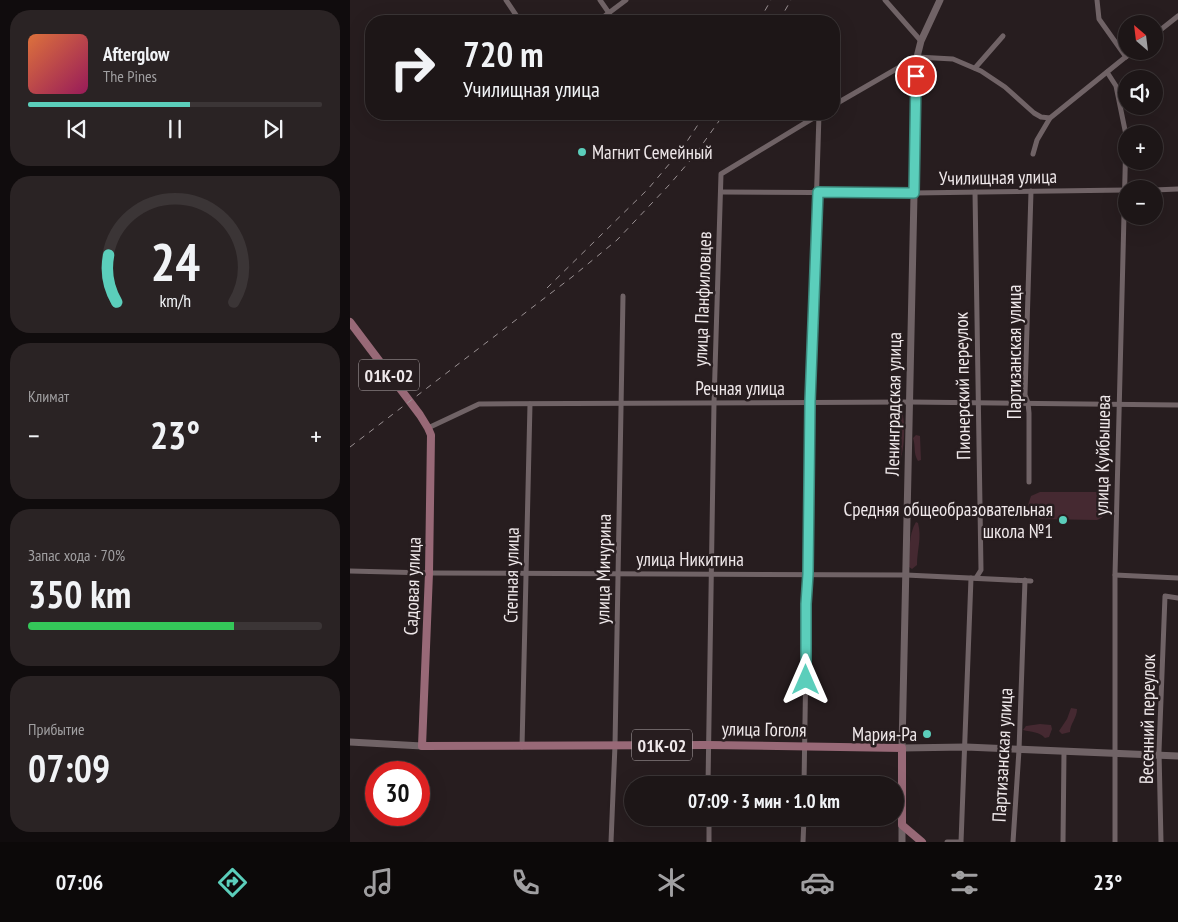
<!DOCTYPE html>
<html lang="ru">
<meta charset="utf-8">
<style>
:root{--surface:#1d1617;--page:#2a2324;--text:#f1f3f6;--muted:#a09fa1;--line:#3b3536;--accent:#5bcebb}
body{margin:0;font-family:"PT Sans Narrow",sans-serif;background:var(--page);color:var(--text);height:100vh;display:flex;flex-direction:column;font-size:19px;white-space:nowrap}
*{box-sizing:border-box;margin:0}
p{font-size:16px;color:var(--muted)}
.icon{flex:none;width:28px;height:28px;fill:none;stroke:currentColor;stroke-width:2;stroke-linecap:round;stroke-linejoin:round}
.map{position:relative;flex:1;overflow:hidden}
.panel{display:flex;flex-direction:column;gap:10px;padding:10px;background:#100c0d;width:350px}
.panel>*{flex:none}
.hud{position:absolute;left:15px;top:15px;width:475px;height:105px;border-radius:20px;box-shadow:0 5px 20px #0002,0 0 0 1px var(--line);background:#1d1617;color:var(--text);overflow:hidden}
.needle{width:32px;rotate:332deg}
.fabs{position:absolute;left:768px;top:15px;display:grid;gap:10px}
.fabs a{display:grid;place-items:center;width:45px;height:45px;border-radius:50%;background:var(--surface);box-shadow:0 5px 20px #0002,0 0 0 1px var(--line);font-size:25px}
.speed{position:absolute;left:15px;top:761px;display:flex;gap:10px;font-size:25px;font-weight:700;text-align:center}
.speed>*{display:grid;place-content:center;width:65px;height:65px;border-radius:50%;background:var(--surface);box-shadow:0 5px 20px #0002,0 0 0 1px var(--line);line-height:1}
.speed .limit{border:8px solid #d22;background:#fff;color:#111}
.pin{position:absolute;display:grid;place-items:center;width:42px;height:42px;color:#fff;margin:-21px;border:2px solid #fff;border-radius:50%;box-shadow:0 1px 5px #0007}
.me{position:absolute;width:55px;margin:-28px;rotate:0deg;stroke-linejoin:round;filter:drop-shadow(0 0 4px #0008)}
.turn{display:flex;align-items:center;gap:18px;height:105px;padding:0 15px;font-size:22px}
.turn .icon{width:65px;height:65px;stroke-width:2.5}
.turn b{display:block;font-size:35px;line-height:42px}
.big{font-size:38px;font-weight:800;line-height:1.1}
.panel .card{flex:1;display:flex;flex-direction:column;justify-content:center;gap:8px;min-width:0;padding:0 18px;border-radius:20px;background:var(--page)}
.panel .dial{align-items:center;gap:0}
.dial svg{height:130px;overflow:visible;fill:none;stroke:var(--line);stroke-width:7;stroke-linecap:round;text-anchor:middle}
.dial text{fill:var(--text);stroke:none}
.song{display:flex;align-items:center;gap:15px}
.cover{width:60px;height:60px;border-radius:8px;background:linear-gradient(135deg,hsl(20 70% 55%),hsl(330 70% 35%))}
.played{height:5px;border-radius:2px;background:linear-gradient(90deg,var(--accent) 55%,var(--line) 55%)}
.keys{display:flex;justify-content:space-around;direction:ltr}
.heat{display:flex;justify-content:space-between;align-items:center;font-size:28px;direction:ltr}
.charge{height:8px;border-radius:4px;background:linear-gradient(90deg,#34c759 70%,var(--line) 0)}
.trip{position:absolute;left:274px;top:776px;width:280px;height:50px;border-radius:25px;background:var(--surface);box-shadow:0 5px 20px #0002,0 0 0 1px var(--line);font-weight:800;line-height:50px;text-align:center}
.tab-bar{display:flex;height:80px;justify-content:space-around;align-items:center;background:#0c0909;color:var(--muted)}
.tab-bar .icon{width:35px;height:35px}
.tab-bar .active{color:var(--accent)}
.tab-bar b{font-size:22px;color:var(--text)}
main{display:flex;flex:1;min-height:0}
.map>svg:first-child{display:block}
</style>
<main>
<section class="panel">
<div class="card">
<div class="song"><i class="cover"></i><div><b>Afterglow</b><p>The Pines</p></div></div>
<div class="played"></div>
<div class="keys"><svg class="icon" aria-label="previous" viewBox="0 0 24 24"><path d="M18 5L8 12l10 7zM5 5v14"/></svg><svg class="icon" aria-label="pause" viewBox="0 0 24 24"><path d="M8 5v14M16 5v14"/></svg><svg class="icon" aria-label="next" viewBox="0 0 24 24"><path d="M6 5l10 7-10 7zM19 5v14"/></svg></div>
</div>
<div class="card dial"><svg viewBox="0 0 100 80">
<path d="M14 69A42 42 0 1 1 86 69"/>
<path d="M14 69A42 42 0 0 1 9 40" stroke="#5bcebb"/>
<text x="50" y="56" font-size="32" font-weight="700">24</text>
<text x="50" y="72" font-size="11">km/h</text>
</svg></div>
<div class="card"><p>Климат</p>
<div class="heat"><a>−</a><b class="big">23°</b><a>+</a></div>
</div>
<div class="card"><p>Запас хода · 70%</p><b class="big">350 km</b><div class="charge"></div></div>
<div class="card"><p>Прибытие</p><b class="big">07:09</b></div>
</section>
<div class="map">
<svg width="828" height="842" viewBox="0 0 828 842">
<rect width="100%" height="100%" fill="#271d1f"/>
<g fill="#452931">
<path d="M552 412C556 425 554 449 550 461H548C547 451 545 420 552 412Z"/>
<path d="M566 435 570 436 571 460 568 461C563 453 566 447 563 438Z"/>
<path d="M690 492H747C762 497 761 515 747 520L689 519 681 514 678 505 681 496Z"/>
<path d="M566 522 568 523C572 538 567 550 567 565L562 569 559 567C560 552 558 535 566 522Z"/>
<path d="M721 708 727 709C727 718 720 724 720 732L712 734 709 731 717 719Z"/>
<path d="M690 724 701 725 702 729 699 737 695 738C690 732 681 732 673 730L676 726Z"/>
</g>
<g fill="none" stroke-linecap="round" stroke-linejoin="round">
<g stroke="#706366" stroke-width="5">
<path d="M156 0 170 21"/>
<path d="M250 0 259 13"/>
<path d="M535 0 571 41"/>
<path d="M747 0 749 19 776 57"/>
<path d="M248 21 276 0"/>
<path d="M804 35 828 16"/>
<path d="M625 68 653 36"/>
<path d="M757 72 766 86 776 135 765 575V842"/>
<path d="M484 105 567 57 603 59 631 71 655 87 684 113 691 117 700 118"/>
<path d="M683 154 687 140 700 118 783 51"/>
<path d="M804 190 828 189"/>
<path d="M371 192 564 193 776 190"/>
<path d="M625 192 631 570 626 578"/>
<path d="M78 428 129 404 559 402 828 405"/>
<path d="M679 482V413L678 403 675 395 681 191"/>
<path d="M0 571 79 573 556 575 681 581"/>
<path d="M765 575 828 578"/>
<path d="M172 747 180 404"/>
<path d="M358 785 364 403 371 174 470 114"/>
<path d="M454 785 460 402 469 114"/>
<path d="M359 818V842"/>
<path d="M261 842 265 745 273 296"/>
<path d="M453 842 454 818"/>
<path d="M597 842H611L621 578"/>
<path d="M663 842 669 750 675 580"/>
<path d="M713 842 714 752"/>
<path d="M811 842 809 751 815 596 828 598"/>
</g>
<g stroke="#706366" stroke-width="7">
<path d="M590 0 571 41 567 57 552 748 616 747 828 756"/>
<path d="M0 742 72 746"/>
<path d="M552 842V825"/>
</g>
<path stroke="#986977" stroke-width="8" d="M0 322 70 415 78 428 81 435 79 573 72 746 358 745 552 748V825L572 842"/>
<g stroke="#9a9193" stroke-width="1" stroke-dasharray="6 6" stroke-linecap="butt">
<path d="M409 21 421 0"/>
<path d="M429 21 441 0"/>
<path d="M197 288 298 189 332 149 355 114"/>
<path d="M0 447 222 277 267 240 320 184 344 156 374 114"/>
</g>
</g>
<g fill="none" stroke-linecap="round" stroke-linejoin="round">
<defs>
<path id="route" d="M456 680V604L458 574 460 402 468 192 564 193 566 76"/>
</defs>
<use href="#route" stroke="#3b867a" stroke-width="12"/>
<use href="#route" stroke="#5bcebb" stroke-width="9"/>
</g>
<g fill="#5bcebb" stroke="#271d1f" stroke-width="2">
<circle cx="232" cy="152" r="5"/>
<circle cx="713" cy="520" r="5"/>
<circle cx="577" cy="734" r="5"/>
</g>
<g text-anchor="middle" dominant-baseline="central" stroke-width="5" stroke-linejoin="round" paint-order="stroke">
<g fill="#271d1f" stroke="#b3abad" stroke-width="1">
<rect x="9" y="359.5" width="60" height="31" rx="4"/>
<rect x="282" y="729.5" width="60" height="31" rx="4"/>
</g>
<g font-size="18" font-weight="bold" fill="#efe8ea">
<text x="39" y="375">01К-02</text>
<text x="312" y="745">01К-02</text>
</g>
<g font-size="19" fill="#efe8ea" stroke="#271d1f" text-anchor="end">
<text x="242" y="152" text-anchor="start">Магнит Семейный</text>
<text x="703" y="509">Средняя общеобразовательная<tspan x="703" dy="22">школа №1</tspan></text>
<text x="567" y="734">Мария-Ра</text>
</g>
<g font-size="19" fill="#efe8ea" stroke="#271d1f">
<text transform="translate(648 177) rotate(-1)">Училищная улица</text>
<text transform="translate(352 299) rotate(-88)">улица Панфиловцев</text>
<text transform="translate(664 352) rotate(-90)">Партизанская улица</text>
<text transform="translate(612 386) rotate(-91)">Пионерский переулок</text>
<text x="390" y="388">Речная улица</text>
<text transform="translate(543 404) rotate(-89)">Ленинградская улица</text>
<text transform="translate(752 455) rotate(-89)">улица Куйбышева</text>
<text x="340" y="559">улица Никитина</text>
<text transform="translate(253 569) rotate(-89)">улица Мичурина</text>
<text transform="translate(161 575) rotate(-89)">Степная улица</text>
<text transform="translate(62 586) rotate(-88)">Садовая улица</text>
<text transform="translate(797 719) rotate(-89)">Весенний переулок</text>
<text transform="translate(414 729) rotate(1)">улица Гоголя</text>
<text transform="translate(652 755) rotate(-87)">Партизанская улица</text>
</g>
</g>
</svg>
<div class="fabs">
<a><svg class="needle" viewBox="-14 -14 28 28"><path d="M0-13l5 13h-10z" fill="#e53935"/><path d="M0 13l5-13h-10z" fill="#a09fa1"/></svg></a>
<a><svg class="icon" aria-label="sound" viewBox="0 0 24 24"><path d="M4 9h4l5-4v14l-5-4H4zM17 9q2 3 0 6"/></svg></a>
<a>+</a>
<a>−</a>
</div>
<div class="speed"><div class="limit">30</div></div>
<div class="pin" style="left:566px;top:76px;background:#d93025"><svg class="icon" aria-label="arrive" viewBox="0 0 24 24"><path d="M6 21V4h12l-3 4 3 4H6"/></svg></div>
<svg class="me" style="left:456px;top:680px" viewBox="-20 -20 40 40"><path d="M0-17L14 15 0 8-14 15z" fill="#5bcebb" stroke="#fff" stroke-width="4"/></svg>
<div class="trip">07:09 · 3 мин · 1.0 km</div>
<div class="hud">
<div class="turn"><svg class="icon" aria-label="right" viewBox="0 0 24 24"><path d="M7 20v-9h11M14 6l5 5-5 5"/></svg><div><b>720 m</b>Училищная улица</div></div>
</div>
</div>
</main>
<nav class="tab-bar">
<b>07:06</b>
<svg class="icon active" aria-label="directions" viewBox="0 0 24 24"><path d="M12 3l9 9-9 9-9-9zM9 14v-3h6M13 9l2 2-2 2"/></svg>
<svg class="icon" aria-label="music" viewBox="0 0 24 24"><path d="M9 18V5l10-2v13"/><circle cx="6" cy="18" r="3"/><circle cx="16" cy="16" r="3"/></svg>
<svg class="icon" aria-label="phone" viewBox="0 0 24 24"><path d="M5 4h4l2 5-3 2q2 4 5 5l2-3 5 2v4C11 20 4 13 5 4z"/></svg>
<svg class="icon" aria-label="climate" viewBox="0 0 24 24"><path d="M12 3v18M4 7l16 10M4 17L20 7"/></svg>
<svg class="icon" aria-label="car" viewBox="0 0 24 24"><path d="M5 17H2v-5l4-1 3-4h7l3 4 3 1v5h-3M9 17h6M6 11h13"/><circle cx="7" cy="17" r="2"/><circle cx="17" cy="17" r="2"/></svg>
<svg class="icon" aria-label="filters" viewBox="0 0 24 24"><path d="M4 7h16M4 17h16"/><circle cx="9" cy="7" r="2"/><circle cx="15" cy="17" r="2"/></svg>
<b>23°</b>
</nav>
